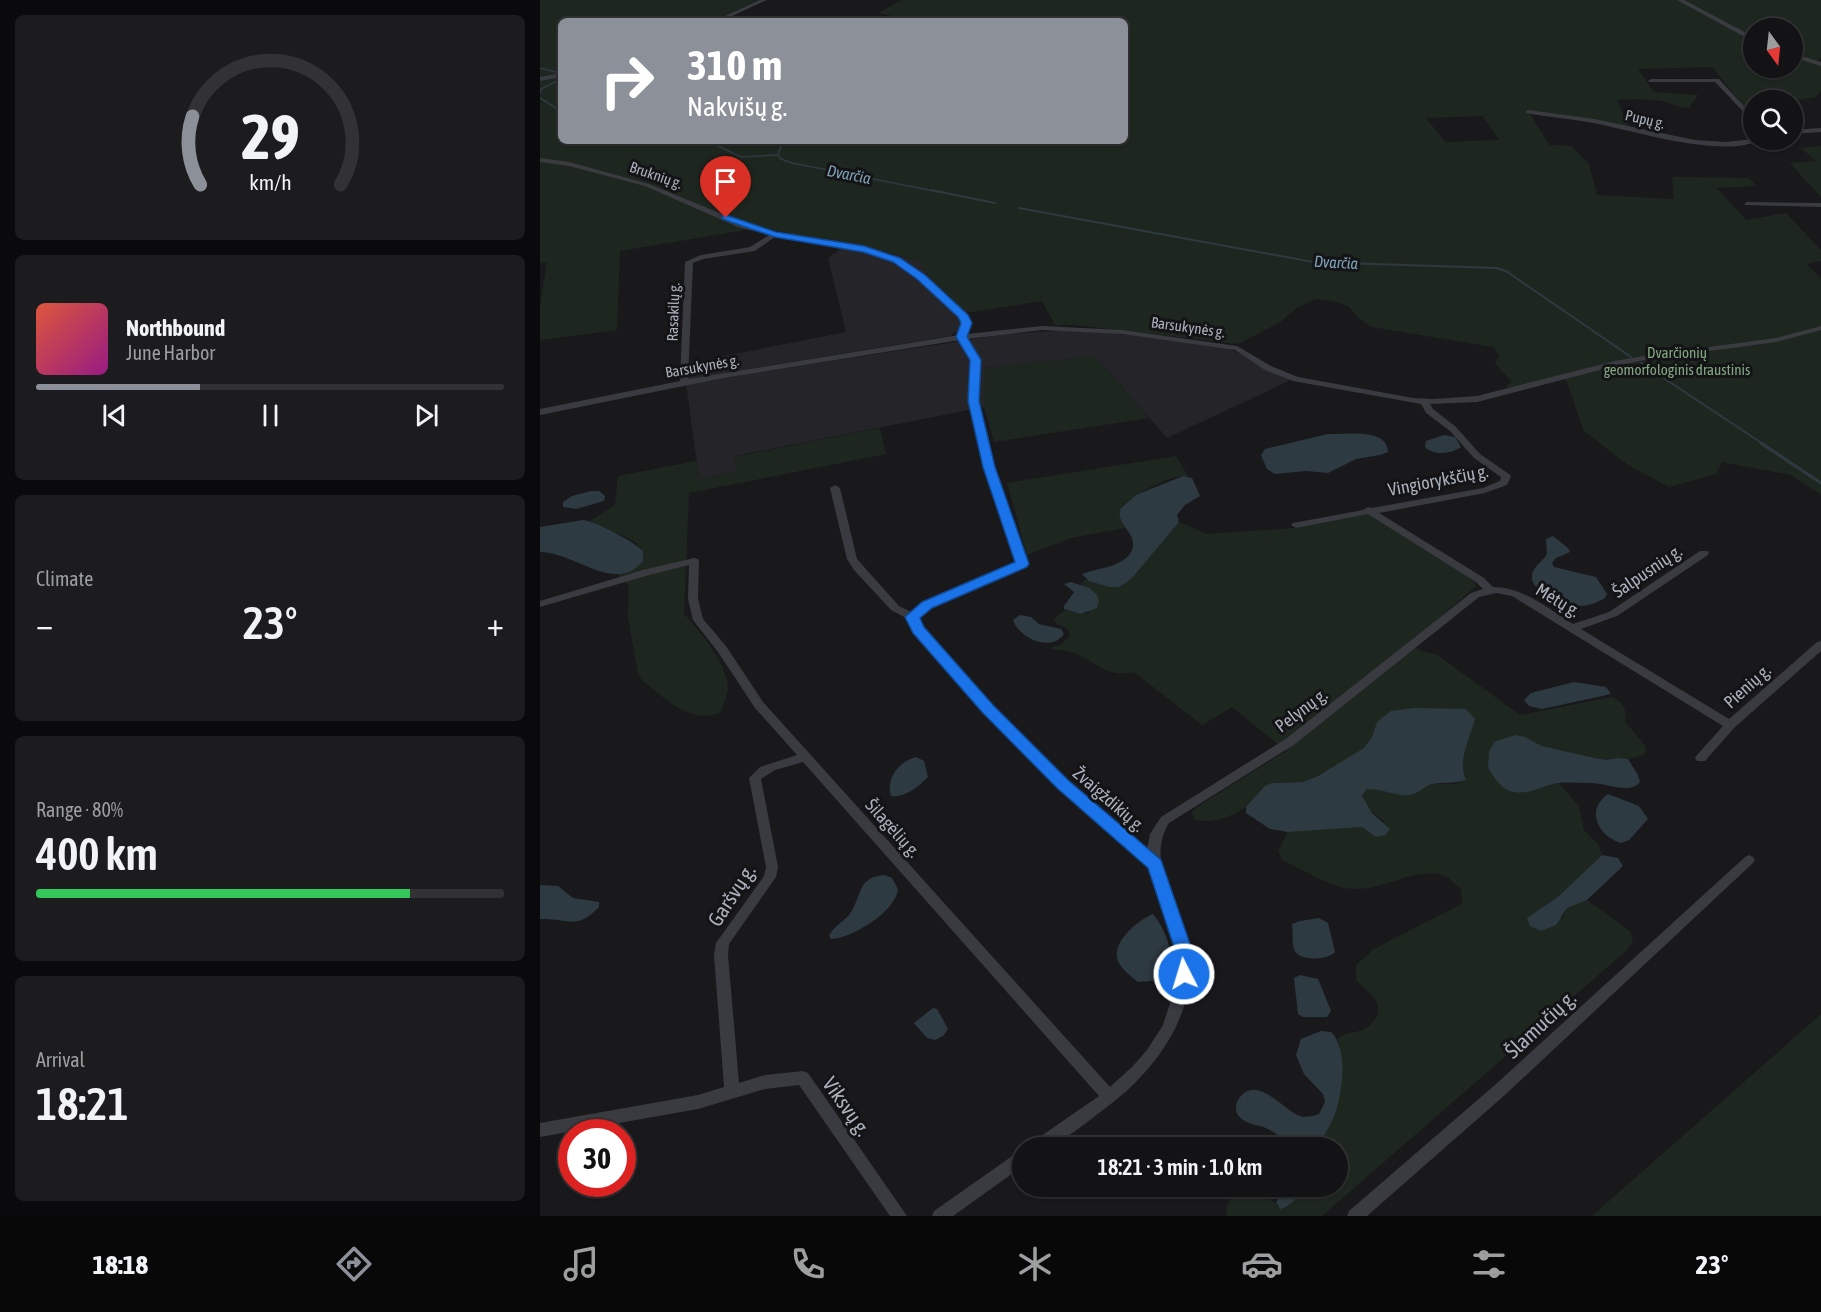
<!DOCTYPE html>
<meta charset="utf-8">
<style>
:root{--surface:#131315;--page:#1c1c1e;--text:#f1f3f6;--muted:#9d9ea0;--line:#323234;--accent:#8c9099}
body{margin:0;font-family:"Asap Condensed",sans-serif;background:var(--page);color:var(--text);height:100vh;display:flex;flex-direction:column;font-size:22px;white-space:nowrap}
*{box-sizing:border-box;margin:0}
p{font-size:20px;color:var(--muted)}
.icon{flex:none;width:33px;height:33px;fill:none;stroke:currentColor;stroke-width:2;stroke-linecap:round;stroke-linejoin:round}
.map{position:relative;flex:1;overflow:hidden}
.side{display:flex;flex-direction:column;gap:15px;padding:15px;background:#0a0a0c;width:540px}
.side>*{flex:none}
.hud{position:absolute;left:18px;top:18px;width:570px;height:126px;border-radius:9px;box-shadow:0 2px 4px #0004,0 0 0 2px var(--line);background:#8c9099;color:#fff;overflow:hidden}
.needle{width:39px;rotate:165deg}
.buttons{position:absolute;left:1203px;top:18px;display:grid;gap:12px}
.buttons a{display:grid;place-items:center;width:60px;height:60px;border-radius:50%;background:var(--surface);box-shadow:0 2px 4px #0004,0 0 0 2px var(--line);font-size:30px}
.speed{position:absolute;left:18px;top:1119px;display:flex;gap:12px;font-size:30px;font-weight:700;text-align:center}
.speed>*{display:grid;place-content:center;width:78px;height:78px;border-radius:50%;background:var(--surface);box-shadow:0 2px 4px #0004,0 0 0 2px var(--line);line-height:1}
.speed .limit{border:9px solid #d22;background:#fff;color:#111}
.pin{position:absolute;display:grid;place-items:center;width:51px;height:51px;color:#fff;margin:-62px -26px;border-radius:50% 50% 50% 0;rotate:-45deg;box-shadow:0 0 6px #0007}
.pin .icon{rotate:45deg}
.me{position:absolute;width:66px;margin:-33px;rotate:355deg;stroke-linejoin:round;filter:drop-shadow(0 0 4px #0008)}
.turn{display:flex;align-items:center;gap:21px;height:126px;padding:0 30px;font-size:27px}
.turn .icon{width:78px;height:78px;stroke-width:2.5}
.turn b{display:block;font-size:42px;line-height:51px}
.big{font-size:45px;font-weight:600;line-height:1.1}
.side .tile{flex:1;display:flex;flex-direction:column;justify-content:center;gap:9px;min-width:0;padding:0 21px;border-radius:9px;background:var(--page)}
.side .dial{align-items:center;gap:0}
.dial svg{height:156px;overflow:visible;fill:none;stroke:var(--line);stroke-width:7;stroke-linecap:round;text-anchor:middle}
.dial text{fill:var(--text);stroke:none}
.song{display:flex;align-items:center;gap:18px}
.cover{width:72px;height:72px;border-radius:9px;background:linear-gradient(135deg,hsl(10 70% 55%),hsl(310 70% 35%))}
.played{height:6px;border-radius:3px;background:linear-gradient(90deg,var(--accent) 35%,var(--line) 35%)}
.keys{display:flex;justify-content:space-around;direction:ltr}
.heat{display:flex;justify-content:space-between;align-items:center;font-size:33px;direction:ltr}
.charge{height:9px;border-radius:4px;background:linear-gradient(90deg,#34c759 80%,var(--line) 0)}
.trip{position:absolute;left:472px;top:1137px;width:336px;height:60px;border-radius:30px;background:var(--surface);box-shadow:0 2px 4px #0004,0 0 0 2px var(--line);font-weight:600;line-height:60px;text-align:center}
.tab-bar{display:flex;height:96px;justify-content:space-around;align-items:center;background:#080808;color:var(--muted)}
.tab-bar .icon{width:42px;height:42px}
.tab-bar .selected{color:var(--accent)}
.tab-bar b{font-size:27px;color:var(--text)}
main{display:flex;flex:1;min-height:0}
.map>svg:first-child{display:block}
</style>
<main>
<section class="side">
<div class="tile dial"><svg viewBox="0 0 100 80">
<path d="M14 69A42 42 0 1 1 86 69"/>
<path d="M14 69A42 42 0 0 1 10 34" stroke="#8c9099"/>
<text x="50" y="56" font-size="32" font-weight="700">29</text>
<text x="50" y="72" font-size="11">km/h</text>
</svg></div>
<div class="tile">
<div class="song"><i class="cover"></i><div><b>Northbound</b><p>June Harbor</p></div></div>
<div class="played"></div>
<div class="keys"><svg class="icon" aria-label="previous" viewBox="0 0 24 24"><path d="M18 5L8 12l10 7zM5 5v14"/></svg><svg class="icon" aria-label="pause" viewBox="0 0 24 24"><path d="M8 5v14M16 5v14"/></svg><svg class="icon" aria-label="next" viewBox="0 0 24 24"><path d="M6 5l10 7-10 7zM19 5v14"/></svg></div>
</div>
<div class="tile"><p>Climate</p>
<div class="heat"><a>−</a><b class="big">23°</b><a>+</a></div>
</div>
<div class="tile"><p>Range · 80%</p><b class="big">400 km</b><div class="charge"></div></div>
<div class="tile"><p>Arrival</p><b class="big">18:21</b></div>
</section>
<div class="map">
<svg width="1281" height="1216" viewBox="0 0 1281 1216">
<rect width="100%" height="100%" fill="#19191c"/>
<g fill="#252529">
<path d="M307 244 376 260 382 264 384 270 415 302 422 319 417 331 410 336 148 379 149 363 306 332 288 258Z"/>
<path d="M535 330 599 336 688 349 702 354 732 372 751 380 627 438 555 356 444 368V407L195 456 197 472 159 479 146 383 474 333Z"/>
</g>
<g fill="#1e271f" fill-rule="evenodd">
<path d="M0 0H221L173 21H21V141H585V21H376L338 13 362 0H1281V58L1278 61 1281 62V91L1276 97 1253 101 1214 100 1213 117 1172 67 1098 69 1114 92 1158 95 1149 108C1137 108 1132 103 1121 101 1106 99 1092 99 1077 100L1089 127 1016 114 989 112 1009 145 1031 146 1049 164 1057 195 1134 199 1132 177 1209 178 1216 186 1177 188 1206 220 1246 213 1281 250V261L1266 264 1281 278V495L1251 475 1182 462 1176 474 1129 487 1088 465 1044 431 1026 380 1018 377 970 391 966 386 972 382 955 363 959 355 953 347 832 327 819 318 808 306 793 301 776 299 758 307 739 323 698 344 535 325H515L502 301 425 313 384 270 382 264 376 260 329 248 259 236 223 227 80 251 77 330 0 340V306L7 262 0 263ZM1214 28H1252V68H1214ZM943 116 959 140 905 142 886 118Z"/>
<path d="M1281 146V197L1250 163 1276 161 1261 148Z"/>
<path d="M555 356 609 418 454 442 444 407V368Z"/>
<path d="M340 428 346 454 149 493 144 614C159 629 189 667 188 689 187 696 183 705 181 712 152 726 123 697 102 680L98 674 88 617 89 586 77 574 88 572 104 555C99 536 66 531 50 521L75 505 78 476 156 461 159 479 197 472 194 457Z"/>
<path d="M636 456 648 476C626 475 598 493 581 507L580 517 585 528 531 538 487 555 467 483Z"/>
<path d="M838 512 927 569 936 586 870 644 882 651 896 654 980 715 1072 697C1084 704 1087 708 1085 722L1104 744 1106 750 1104 755 1088 759 1078 758 1066 760 1002 746 985 737 987 792 1019 783 1039 806 1044 830 1058 844 1062 855 1019 896 987 918H1023L1027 908 1047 900 1090 931 1093 941 1086 951 782 1216H687L686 1207 691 1198C708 1196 730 1191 740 1209 748 1208 761 1195 763 1187L798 1186V1148L777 1147C796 1113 809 1079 798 1039 803 1033 808 1034 816 1032 829 1029 844 1016 836 1001 832 993 821 986 816 980V965L834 949 923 903 921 889C915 884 909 877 902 875 872 868 846 889 816 889 791 889 766 870 743 861L738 851 748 832 822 827 836 837 844 821C834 814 826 808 822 796L827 789 839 788 859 795 892 784H916L925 780C917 760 930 739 935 719L837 722C834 731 832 740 825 747 816 756 773 780 761 782 751 783 737 780 729 785 722 788 718 796 713 801 699 814 673 826 654 819L652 812 663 803 746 751 692 707 662 725 594 672C561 679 554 657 527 651 520 649 515 650 508 648L521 645 530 635 528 629 517 624 514 620 518 615 526 610 541 614 550 613 539 585 546 579 569 587 598 571 613 551 639 522 667 534 754 528Z"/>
<path d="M1281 1014V1216H1052Z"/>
</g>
<g fill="#2e3a41">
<path d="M788 434C805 435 847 427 848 452L840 455 816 459 788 473 766 471 735 474 727 469 721 455 725 449Z"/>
<path d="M904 435 915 437 921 447C911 454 894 456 885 447L886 441Z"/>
<path d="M643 476 652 478 660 496 645 505 637 515 639 522 591 579 579 587H569L549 581 542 574C556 568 590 567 593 546 595 532 574 522 581 508L596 495Z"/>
<path d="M51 491H59L65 496 64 501 36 509 23 507V502L32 496Z"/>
<path d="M43 520C55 521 95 542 103 551V561C75 595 35 552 0 552V527Z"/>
<path d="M1013 536 1028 548 1030 552 1016 558 1012 563 1014 567 1056 577 1067 594 1065 598C1042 612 1025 606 1003 592 998 588 992 585 992 578 992 566 1002 563 1007 554L1006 539Z"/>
<path d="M531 582 549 588 557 595 559 601 557 608 541 614 524 609V606L534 592 524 584Z"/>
<path d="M480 615 491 617 499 624 521 629 524 634C511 653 479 638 473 620Z"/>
<path d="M1034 682 1066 687 1071 694 1002 709 989 706 984 700 991 693Z"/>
<path d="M874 708 926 709 935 719C930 739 917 760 926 780 914 784 904 782 892 784 884 786 878 794 870 795 856 797 842 788 827 789L822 796 832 813 850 829 845 835 836 837 822 827 748 832 730 829 706 813V807L725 786 732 783 763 782 778 776 824 748 832 737 837 722 851 711Z"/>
<path d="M975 735 985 737 1002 746 1055 758 1066 760 1078 758 1088 759 1098 775 1100 782C1091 795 1065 783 1052 783 1041 783 1030 782 1019 783 1004 785 990 795 974 792 961 790 955 778 948 768L949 752 954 742Z"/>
<path d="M376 757 384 761 388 777C378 787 365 798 351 796 345 778 360 761 376 757Z"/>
<path d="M1068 794 1099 806 1108 819 1089 840 1081 843C1058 836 1045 810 1068 794Z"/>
<path d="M1062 855 1078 858 1083 866 1047 900 1027 908 1016 925 1001 931 990 926 987 918 1019 896Z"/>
<path d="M345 875 352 878 358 889C356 911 313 938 291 939L289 936C293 927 303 922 309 915 323 896 316 877 345 875Z"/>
<path d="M0 885 18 886 33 898 59 902V907C36 931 29 918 0 919Z"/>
<path d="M613 914C626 930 640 963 624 980L598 982C591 976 582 970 578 961 571 942 598 920 613 914Z"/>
<path d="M779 918 788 923 795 952C788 960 758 962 754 949 752 942 753 932 752 924L760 921Z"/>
<path d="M760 975 778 979 791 1011 787 1017H763L758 1014 754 978Z"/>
<path d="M393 1008 397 1009 408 1029 403 1036 395 1040 387 1038 374 1023Z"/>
<path d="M781 1031 791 1032C807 1047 803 1084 798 1104 794 1120 785 1134 777 1147H749C743 1140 737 1133 728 1129 718 1124 705 1125 698 1115 696 1112 695 1106 697 1102 714 1070 743 1110 760 1116 766 1118 773 1116 779 1114L785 1102 783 1094 764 1074 756 1055 761 1039Z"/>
<path d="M746 1187H763C761 1195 748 1208 740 1209L736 1202Z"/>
</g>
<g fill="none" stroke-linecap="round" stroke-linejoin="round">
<g stroke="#2e3a41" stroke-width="1.5">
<path d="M0 68 19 73"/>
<path d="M0 93 1 89 21 79"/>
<path d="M0 98 21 111"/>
<path d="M168 141 201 157 238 155 241 159 252 163 399 192"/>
<path d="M238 155 243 141"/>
</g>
<g stroke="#2e3a41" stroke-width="2">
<path d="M391 190 455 203"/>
<path d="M479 208 773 262 956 268 966 271 1091 357"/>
<path d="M1101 363 1223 444"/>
</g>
<path stroke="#2e3a41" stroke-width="3" d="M1221 443 1281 483"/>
<g fill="#3a3b41" fill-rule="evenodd">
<path d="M220 0H227L181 21H174Z"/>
<path d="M1137 0H1144L1214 37V42Z"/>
<path d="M1252 53 1281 62V66L1252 57Z"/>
<path d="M21 73V77L0 81V77Z"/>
<path d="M1111 79H1179L1214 117V123L1175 82H1109L1108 81Z"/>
<path d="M988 110 1054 119 1155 140 1186 142 1214 139 1220 140C1184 159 1094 131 1054 123 1031 119 1008 117 986 113V111Z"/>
<path d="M1281 128V132L1252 134V130Z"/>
<path d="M0 158 29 162 109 184 204 223 236 232 344 252 367 264 388 278 426 313 431 323 427 334 502 326 582 330 697 346 731 366 758 377 873 398 894 399 937 396 1075 361 1110 355 1236 338 1281 326V330L1236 342 1110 359 1075 366 937 402 890 404 893 409 916 427 940 454 969 474 971 476 967 485 945 493 839 513 944 578 953 587C983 587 1009 609 1033 624L1069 612 1160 551H1168L1169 553 1168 555 1077 616 1041 629 1189 719 1277 642 1281 641V651L1194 728 1165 761H1157L1155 758 1157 755 1183 726 972 596 956 593 939 597 755 744 629 823C606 861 636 898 646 935 664 1005 620 1067 567 1107 551 1119 528 1138 511 1146 505 1149 495 1148 489 1148L491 1143 559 1096 263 762 235 770 221 779 238 867 236 877 189 944 188 955 199 1083 225 1075 263 1071 268 1073 367 1216H350L259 1085 225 1089 158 1109 0 1137V1123L158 1095 184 1087 174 955 176 943 224 876 226 867 209 778 220 767 257 755 215 708 178 652 153 620 148 599 149 565 109 575 0 607V601L103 570 154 558 158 559 159 561 158 599 163 619 186 646 223 702 570 1087 593 1066 607 1050 623 1025 633 994 636 971 635 949 632 933 609 866 519 787 443 712 374 631 368 619 351 610 314 570 307 559 290 488 295 485 300 488 317 559 359 606 371 612 383 603 476 563 444 467 430 401 432 360 420 340 183 378 0 415V409L140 381 145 262 161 255 210 247 229 235 198 227 105 186 29 166 0 162ZM236 236 339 256C371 270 396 291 420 316L423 323 419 335 148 379 153 263 163 259 215 251ZM502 330 582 334 695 350 725 370 753 381 881 404 886 413 910 431 934 458 961 477 960 481 943 488 832 508 828 507 823 510 753 523 751 525 756 528 828 514 936 582 943 589 931 593 747 738 621 817 610 834 607 850 527 781 451 706 383 627 378 618 391 607 486 566 487 564 454 467 438 401 440 360 427 339Z"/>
<path d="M1207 202 1281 203V207L1205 205V203Z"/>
<path d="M1209 855 1213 857 1215 860 1213 863 966 1094 827 1216H807L809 1211 956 1084 1205 857Z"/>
<path d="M483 1150V1166L413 1216H392L394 1211 478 1152Z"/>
</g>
</g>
<path fill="#1a73e8" stroke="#114b97" stroke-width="1.5" d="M186 215 236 232 324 246 360 258 385 275 428 315 432 323 427 337 441 360 439 401 455 467 489 564 487 567 392 608 380 618 384 627 453 705 528 780 621 860 651 947 653 974 650 979 644 981 638 979 635 974 634 947 608 868 517 788 442 712 373 633 365 617 382 602 475 562 443 467 428 401 430 360 416 337 421 323 418 317 377 279 353 262 323 252 235 237 182 219V216Z"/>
<g text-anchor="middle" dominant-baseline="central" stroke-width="6" stroke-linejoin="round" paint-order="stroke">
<g font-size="15" fill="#aab1bc" stroke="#141417">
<text transform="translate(1105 119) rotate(13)">Pupų g.</text>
<text transform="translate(116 175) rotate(19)">Bruknių g.</text>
<text transform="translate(133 312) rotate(-88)">Rasakilų g.</text>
<text transform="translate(648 327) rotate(8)">Barsukynės g.</text>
<text transform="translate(162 366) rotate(-10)">Barsukynės g.</text>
</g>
<g font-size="15" fill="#81a880" stroke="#141417">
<text x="1137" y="352">Dvarčionių<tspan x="1137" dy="17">geomorfologinis draustinis</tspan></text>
</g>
<g font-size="16" font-style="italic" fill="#7fa3b9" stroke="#141417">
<text transform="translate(309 174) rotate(11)">Dvarčia</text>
<text transform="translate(796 262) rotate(3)">Dvarčia</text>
</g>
<g font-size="18" fill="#aab1bc" stroke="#141417">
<text transform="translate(898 480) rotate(-11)">Vingiorykščių g.</text>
<text transform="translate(1107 571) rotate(-34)">Šalpusnių g.</text>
<text transform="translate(1018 600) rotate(31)">Mėtų g.</text>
<text transform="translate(1207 686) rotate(-42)">Pienių g.</text>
<text transform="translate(761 710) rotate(-37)">Pelynų g.</text>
<text transform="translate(569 799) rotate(41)">Žvaigždikių g.</text>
<text transform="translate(353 828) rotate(48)">Šilagėlių g.</text>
</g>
<g font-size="21" fill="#aab1bc" stroke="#141417">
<text transform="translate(191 895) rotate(-57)">Garšvų g.</text>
<text transform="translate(1000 1024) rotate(-43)">Šlamučių g.</text>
<text transform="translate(307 1106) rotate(55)">Viksvų g.</text>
</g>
</g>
</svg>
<div class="buttons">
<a><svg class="needle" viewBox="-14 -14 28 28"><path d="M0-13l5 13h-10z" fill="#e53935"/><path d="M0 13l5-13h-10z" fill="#9d9ea0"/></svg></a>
<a><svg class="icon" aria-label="search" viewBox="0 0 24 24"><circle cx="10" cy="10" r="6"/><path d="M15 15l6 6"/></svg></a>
</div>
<div class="speed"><div class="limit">30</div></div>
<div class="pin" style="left:186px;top:218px;background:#d93025"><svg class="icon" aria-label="arrive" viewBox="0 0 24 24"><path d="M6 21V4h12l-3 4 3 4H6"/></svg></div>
<svg class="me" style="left:644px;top:974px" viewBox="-20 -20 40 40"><circle r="17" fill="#1a73e8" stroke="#fff" stroke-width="3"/><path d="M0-11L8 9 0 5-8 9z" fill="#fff"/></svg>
<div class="trip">18:21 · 3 min · 1.0 km</div>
<div class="hud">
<div class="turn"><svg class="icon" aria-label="right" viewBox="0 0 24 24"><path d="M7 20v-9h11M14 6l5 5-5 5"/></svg><div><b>310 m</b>Nakvišų g.</div></div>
</div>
</div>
</main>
<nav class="tab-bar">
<b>18:18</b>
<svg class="icon selected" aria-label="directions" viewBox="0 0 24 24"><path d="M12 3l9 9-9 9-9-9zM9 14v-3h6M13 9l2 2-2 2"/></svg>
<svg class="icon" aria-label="music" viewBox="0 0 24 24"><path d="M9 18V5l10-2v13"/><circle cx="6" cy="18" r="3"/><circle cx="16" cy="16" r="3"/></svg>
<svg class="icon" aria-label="phone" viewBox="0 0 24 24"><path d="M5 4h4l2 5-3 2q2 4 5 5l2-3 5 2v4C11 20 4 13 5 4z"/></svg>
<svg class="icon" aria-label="climate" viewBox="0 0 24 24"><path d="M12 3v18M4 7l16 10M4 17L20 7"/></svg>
<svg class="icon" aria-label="car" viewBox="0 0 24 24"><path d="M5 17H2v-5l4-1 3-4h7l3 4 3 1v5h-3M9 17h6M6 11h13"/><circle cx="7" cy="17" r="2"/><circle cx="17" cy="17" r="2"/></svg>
<svg class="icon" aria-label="filters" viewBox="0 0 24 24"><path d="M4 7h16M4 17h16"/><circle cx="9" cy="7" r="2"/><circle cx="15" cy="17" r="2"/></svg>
<b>23°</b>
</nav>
